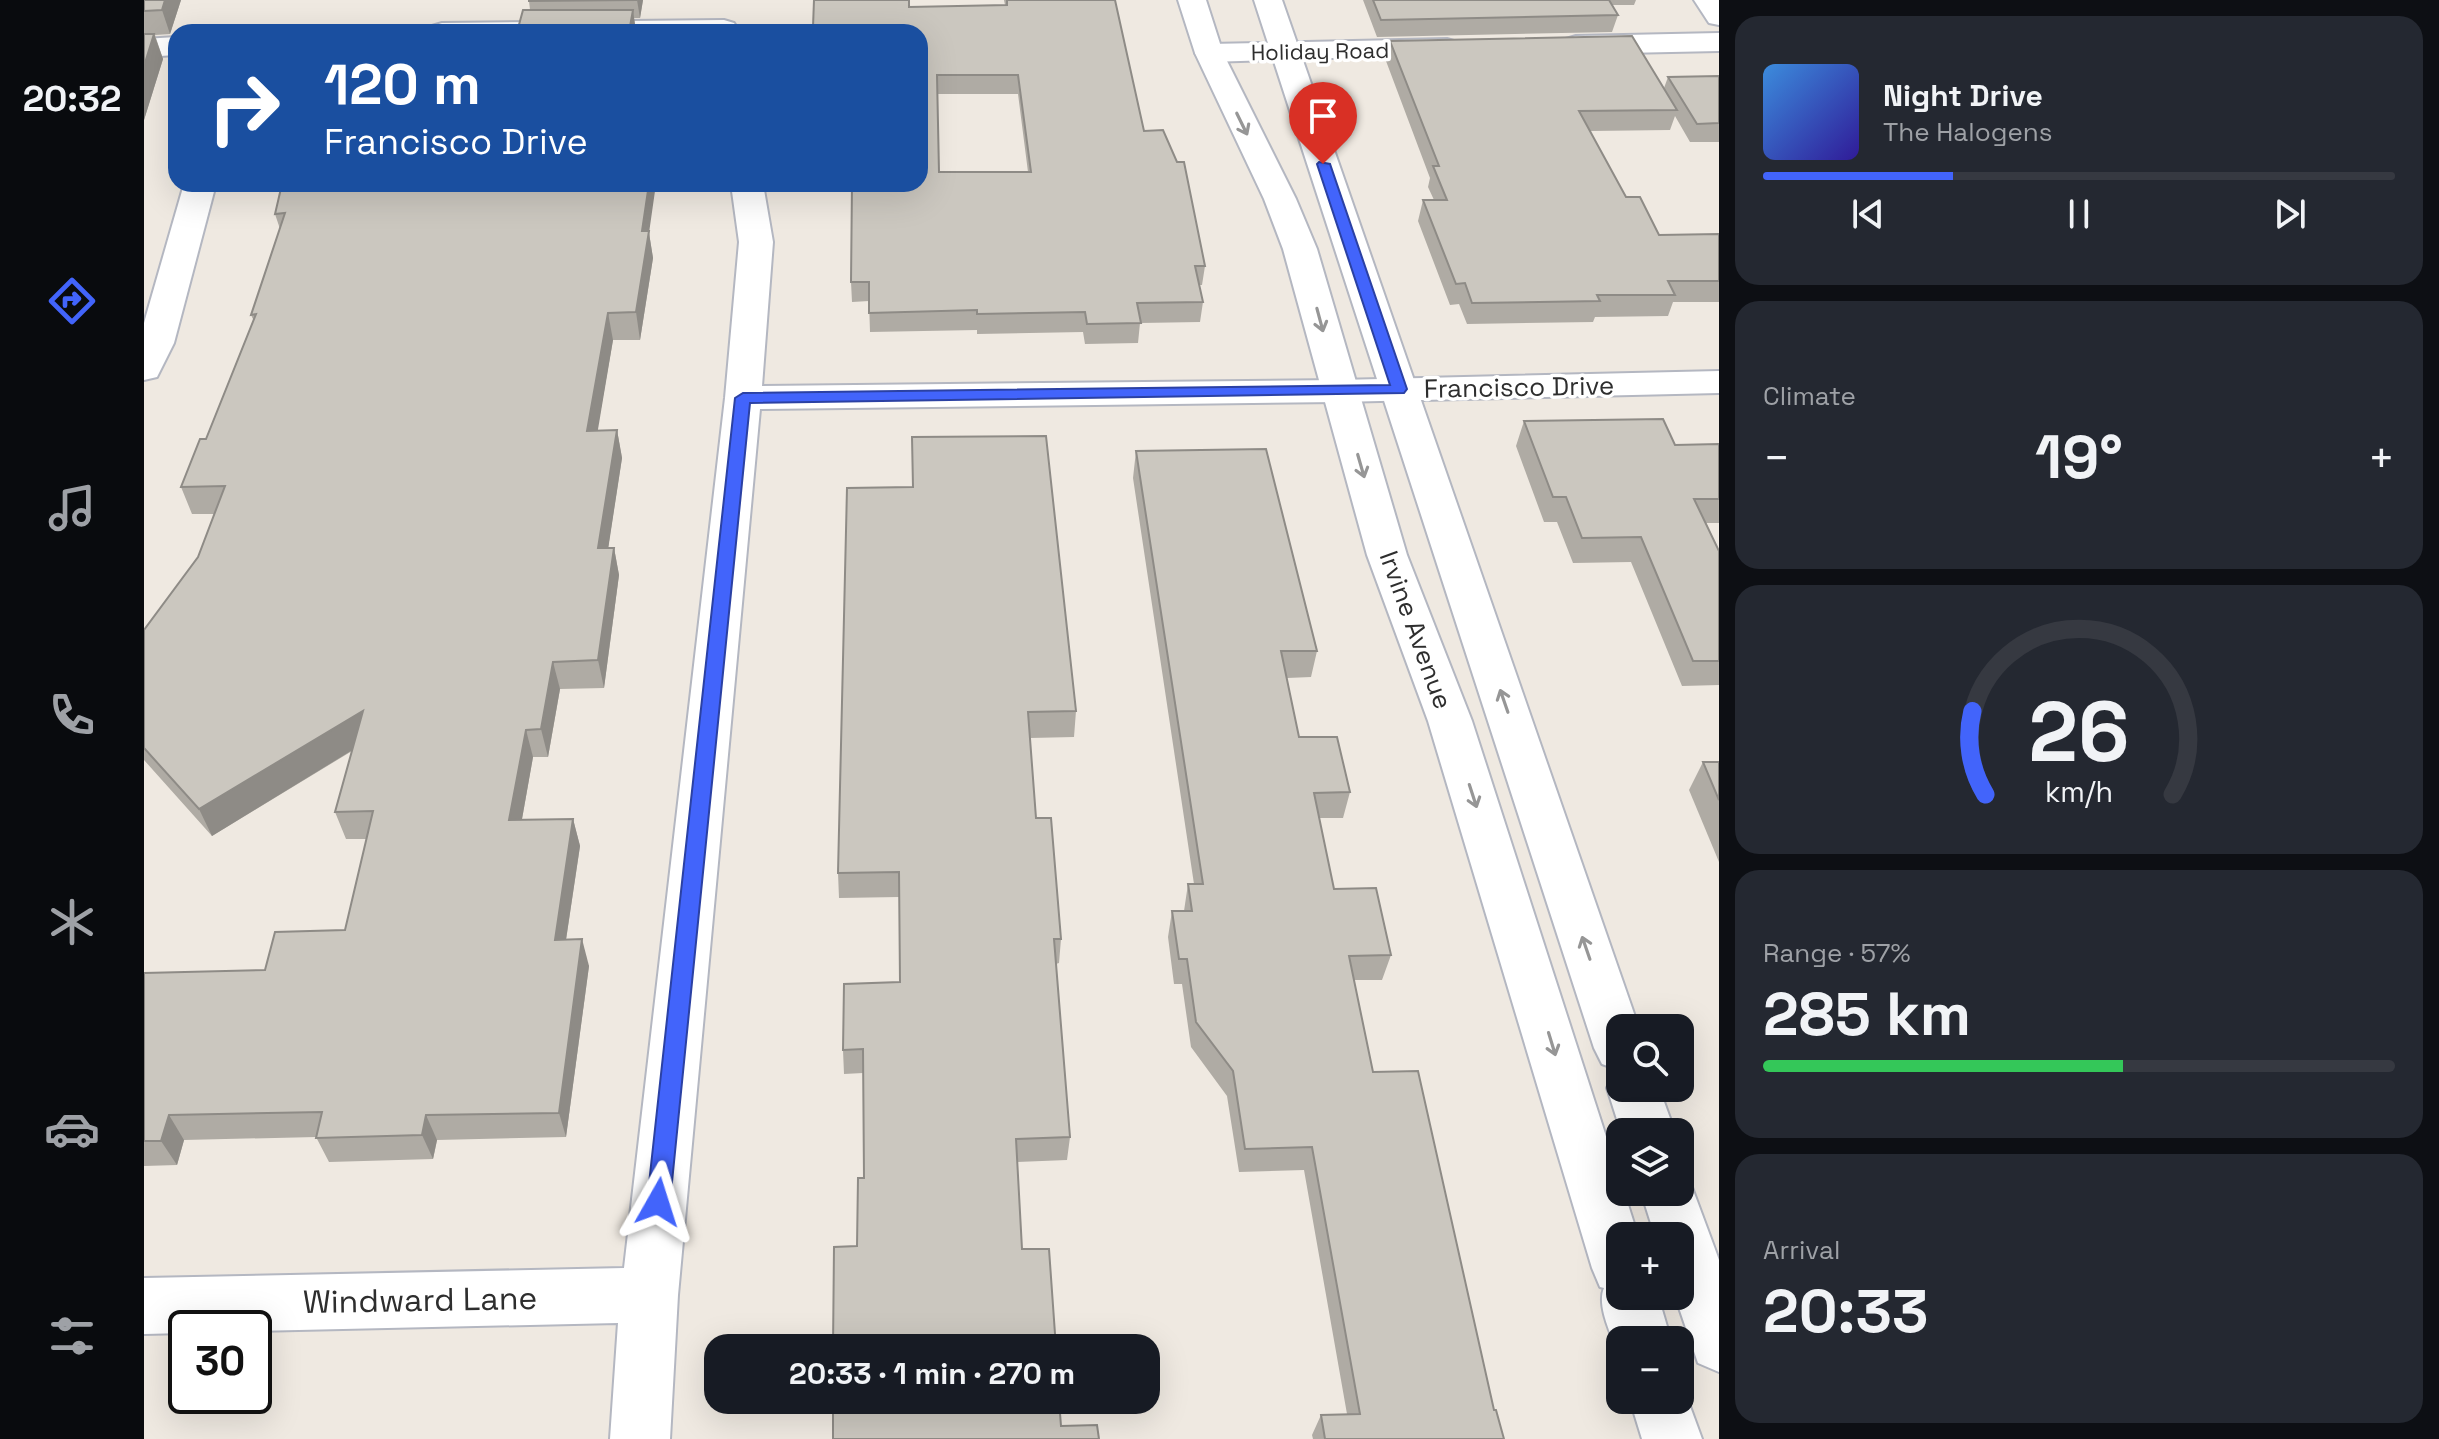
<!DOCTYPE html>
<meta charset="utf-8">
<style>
:root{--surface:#171b24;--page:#242831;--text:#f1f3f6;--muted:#9ea1a6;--line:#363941;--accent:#4264fb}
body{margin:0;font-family:"Space Grotesk",sans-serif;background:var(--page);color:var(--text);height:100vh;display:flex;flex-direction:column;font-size:30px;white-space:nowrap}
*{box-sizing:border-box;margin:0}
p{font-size:26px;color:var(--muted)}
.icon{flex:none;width:44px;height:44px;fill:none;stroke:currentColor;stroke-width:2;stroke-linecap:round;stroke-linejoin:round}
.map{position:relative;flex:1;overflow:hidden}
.side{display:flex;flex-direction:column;gap:16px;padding:16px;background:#0d0f14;width:720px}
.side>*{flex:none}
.guide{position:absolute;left:24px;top:24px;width:760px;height:168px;border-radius:24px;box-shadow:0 8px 32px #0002;background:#1a4fa0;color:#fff;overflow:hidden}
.controls{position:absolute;left:1462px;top:1014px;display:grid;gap:16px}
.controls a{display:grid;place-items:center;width:88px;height:88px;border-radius:16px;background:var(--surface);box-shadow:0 8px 32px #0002;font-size:40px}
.speed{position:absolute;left:24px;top:1310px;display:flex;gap:16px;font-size:40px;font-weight:700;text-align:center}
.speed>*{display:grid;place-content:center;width:104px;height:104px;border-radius:50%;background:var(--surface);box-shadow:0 8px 32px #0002;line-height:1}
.speed .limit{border:4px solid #111;border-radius:12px;background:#fff;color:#111}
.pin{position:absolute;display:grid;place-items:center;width:68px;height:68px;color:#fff;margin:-82px -34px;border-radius:50% 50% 50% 0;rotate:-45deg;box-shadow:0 0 8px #0007}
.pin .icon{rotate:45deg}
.me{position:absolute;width:88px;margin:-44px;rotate:6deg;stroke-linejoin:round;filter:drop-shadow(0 0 6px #0008)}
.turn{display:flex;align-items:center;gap:28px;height:168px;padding:0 24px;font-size:36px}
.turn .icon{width:104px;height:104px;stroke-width:2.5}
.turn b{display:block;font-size:56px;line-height:68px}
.big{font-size:60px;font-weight:600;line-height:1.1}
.side .widget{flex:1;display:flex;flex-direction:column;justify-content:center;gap:12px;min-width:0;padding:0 28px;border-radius:24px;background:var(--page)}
.side .dial{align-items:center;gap:0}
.dial svg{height:208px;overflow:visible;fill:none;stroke:var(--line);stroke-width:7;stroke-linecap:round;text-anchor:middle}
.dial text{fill:var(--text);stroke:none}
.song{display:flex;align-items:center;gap:24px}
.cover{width:96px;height:96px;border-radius:12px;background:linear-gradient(135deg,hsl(210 70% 55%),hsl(250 70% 35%))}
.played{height:8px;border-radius:4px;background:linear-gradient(90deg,var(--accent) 30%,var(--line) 30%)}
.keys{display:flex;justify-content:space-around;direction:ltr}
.heat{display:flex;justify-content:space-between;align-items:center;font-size:44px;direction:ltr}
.charge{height:12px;border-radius:6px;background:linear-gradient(90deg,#34c759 57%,var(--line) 0)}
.trip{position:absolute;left:560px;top:1334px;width:456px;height:80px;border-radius:24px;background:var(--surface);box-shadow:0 8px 32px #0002;font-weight:600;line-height:80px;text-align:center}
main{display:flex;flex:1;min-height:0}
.menu{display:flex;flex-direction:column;width:144px;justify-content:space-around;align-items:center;background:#090b0e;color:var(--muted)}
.menu .icon{width:56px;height:56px}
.menu .current{color:var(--accent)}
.menu b{font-size:36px;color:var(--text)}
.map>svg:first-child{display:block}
</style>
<main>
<nav class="menu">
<b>20:32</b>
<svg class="icon current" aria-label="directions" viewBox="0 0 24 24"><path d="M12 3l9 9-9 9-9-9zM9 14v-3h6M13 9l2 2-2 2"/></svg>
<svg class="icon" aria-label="music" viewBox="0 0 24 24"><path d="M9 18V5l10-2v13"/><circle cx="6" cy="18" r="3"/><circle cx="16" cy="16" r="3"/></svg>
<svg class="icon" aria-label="phone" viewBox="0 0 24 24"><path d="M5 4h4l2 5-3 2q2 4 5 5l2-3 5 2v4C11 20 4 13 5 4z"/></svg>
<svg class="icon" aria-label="climate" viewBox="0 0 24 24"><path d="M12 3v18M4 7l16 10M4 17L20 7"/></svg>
<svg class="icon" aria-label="car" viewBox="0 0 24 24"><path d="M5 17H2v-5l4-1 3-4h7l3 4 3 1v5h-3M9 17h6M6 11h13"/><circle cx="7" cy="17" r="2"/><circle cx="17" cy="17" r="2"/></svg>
<svg class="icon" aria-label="filters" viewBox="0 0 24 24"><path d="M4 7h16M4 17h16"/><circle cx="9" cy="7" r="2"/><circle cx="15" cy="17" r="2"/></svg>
</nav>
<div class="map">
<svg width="1575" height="1439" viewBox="0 0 1575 1439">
<rect width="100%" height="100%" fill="#efe9e1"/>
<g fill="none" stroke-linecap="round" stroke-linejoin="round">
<defs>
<g id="street">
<path d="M1550 0H1575V25L1565 23Z"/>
<path d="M580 20 590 23 594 29 592 32H284L288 26 298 23Z"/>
<path d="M1575 33V51L1432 54 1422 51 1418 45 1422 39 1432 36Z"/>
<path d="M32 37V55L0 57V39Z"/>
<path d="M1303 39 1313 42 1317 48 1313 54 1065 62 1055 59 1051 53 1055 47 1065 44Z"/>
<path d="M40 184H72L30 343 13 377 0 380V323Z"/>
<path d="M587 184H619L629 242 618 386 1195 380 1575 371V393L1195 402 616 409 534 1295 526 1439H466L474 1323 110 1331V1328H42V1333L0 1334V1278L480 1268 581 398 595 242Z"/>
</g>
<g id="secondary">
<path d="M1034 0H1062L1079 53 1152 199 1173 249 1263 555 1328 721 1476 1180V1192H1480L1494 1236H1476V1296H1514L1527 1340H1476V1357C1469 1339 1452 1306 1460 1288L1456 1287 1448 1268 1284 721 1223 555 1139 249 1120 199 1051 53Z"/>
<path d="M1110 0H1138L1495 1028H1476V1088H1515L1531 1132H1477L1463 1088 1470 1072 1475 1070 1458 1064 1450 1048Z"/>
<path d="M1536 1171 1543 1174 1575 1260V1372L1554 1363 1531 1296H1536V1236H1511L1497 1192H1536Z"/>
<path d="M1536 1379 1558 1439H1498L1486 1400H1536Z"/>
</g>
</defs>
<use href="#street" stroke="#b4b7c1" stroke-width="4"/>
<use href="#secondary" stroke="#b4b7c1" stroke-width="4"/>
<use href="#street" fill="#fff" fill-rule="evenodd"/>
<use href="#secondary" fill="#fff" fill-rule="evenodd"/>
</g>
<g fill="#afaba4" fill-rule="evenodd">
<path d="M0 0H37L26 34 11 35 19 59 0 120Z"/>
<path d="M499 0 496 18H490L492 32 386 10 385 1Z"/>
<path d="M670 0 765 7 861 5 860 0H971L1000 131 1061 266 1058 285H1055L1059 302 1056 322 996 323 994 343 941 344 939 332 833 334V330L726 332 725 301 708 302 707 282 776 32H669ZM793 94H874L884 172H795Z"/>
<path d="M1219 0H1492L1490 5H1468L1474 15 1468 32 1233 37Z"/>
<path d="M1246 41 1520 88 1524 77 1575 76V142H1546L1531 116 1526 130 1446 131 1482 197 1515 235 1575 234V302H1529L1524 316 1451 317 1449 322 1323 324 1315 304 1306 305 1274 221 1279 200H1290L1284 187 1286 178 1242 61Z"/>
<path d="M138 184 505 233 509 258 496 340H469L453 431 473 430 478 458 464 548H470L475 575 460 688 416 689 404 757H389L378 819H429L436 846 422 940 445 966 422 1137 293 1140 289 1159 185 1162 172 1137 40 1140 33 1165 0 1166V973L121 970 201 930 223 839H202L191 812 208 751 68 836 0 760V630L54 557 71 514H48L37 487 62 439 110 321 107 315 136 229 131 214Z"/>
<path d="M1380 421 1531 445 1575 444V523H1562L1575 551V685L1538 686 1487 562 1429 563 1413 522H1400L1372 446Z"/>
<path d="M992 451 1173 651 1167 677 1143 678 1155 737 1206 792 1199 818H1175L1190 889 1247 955 1238 980H1210L1229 1072 1360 1439H1169L1168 1435 1177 1415 1203 1414 1160 1170 1095 1172 1083 1096 1047 1047 1038 984H1030L1024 937 1028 911H1040L1044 884H1050L989 478Z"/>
<path d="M703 488 932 711 930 737 886 738 892 818 917 939 915 963 912 964 926 1137 923 1160 873 1162 878 1249 912 1348 713 1246 720 1178 719 1073 700 1074 699 1050 756 982 755 897 695 898 694 873Z"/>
<path d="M1559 762H1575V862L1545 790Z"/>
</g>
<g fill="#8e8b86">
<path d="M21 0H37L26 34 18 10Z"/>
<path d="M493 0H499L496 18Z"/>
<path d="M489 10 492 32H485Z"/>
<path d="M10 34 19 59 0 120V66Z"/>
<path d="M505 184H512L505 233 509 258 496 340 492 312 498 231Z"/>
<path d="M464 313 469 340 449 459 443 431Z"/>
<path d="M473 430 478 458 460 576 454 548Z"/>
<path d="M470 548 475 575 460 688 454 660Z"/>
<path d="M409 662 416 689 404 757 397 729Z"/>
<path d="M219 711 228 738 68 836 55 809Z"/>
<path d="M382 730 389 757 373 847 365 820Z"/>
<path d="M429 819 436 846 418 966 411 940Z"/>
<path d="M438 939 445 966 422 1137 415 1113Z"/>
<path d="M25 1115 40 1140 33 1165 17 1141Z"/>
<path d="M282 1115 293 1140 289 1159 278 1135Z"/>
</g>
<g fill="#cbc7bf" stroke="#8e8b86" stroke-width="2" fill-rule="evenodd">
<path d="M0 0H21L18 10 0 11Z"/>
<path d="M385 0H493L385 1Z"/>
<path d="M670 0H765V7L863 5V0H971L1000 131 1019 130 1033 162H1040L1061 266H1051L1059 302 993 303 997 323 943 324 941 312 833 314V310L725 313V282H707L708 184H776V32H674V27H669ZM793 75H874L887 172H795Z"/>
<path d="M1229 0H1465L1474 15 1237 20Z"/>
<path d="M379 10H489L485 32H373Z"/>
<path d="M0 34H10L0 66Z"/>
<path d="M1488 36 1533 110 1435 111 1482 197H1496L1515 235 1575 234V281H1524L1531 295H1453L1456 301 1328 303 1321 283 1312 284 1279 200H1303L1289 166H1295L1246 41Z"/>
<path d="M1575 76V123L1553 124 1524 77Z"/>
<path d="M138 184H505L498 231H505L492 312 464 313 443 431 473 430 454 548H470L454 660 409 662 397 729 382 730 365 820 429 819 411 940 438 939 415 1113 282 1115 278 1135 172 1138 178 1112 25 1115 17 1141H0V973L121 970 131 932 201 930 229 811 191 812 219 711 55 809 0 748V630L54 557 81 486 37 487 56 439H62L112 314 107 315 141 213 131 214Z"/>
<path d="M1519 419 1531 445 1575 444V499H1550L1575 551V661H1549L1497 537 1438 538 1422 497H1409L1380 421Z"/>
<path d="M902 436 932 711 884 712 892 818H907L917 939H910L926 1137 872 1139 878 1249H905L912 1348H689L690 1247 713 1246 714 1178H720L719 1049 699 1050 700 984 756 982 755 872 694 873 703 488 769 487 768 437Z"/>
<path d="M1122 449 1173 651H1137L1155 737H1193L1206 792 1170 793 1190 889 1232 888 1247 955 1205 956 1229 1072 1274 1071 1350 1410H1352L1360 1439H1181L1177 1415 1216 1414 1168 1147 1101 1149 1089 1071 1052 1022 1043 959H1035L1028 911H1048L1044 884H1059L992 451Z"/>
<path d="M1559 762H1575V800Z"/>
<path d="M689 1400H915L917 1426 953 1425 955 1439H689Z"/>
</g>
<defs><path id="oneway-shaft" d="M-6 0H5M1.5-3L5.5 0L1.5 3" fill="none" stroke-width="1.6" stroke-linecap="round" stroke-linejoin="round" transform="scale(2)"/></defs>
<g stroke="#969696">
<use href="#oneway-shaft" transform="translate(1098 124) rotate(64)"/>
<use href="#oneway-shaft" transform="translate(1176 320) rotate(75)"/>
<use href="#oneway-shaft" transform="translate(1217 466) rotate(74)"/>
<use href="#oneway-shaft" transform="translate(1360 701) rotate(-109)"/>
<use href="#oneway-shaft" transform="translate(1329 796) rotate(72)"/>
<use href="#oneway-shaft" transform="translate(1442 948) rotate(-109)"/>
<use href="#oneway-shaft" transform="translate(1408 1044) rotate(73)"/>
</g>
<path fill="#4264fb" stroke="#2b41a3" stroke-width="2" d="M1175 162 1186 164 1263 389 1260 393 606 403 526 1202 522 1209 514 1212 506 1209 503 1202 591 398 599 393 1246 385 1173 164Z"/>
<g text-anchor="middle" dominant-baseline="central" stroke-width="7" stroke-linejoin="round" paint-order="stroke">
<g font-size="22" fill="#2e2e2e" stroke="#fff">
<text transform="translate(1176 51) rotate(-1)">Holiday Road</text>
</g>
<g font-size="26" fill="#2e2e2e" stroke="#fff">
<text transform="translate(1375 387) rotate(-1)">Francisco Drive</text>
<text transform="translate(1272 630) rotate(70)">Irvine Avenue</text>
</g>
<g font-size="32" fill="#2e2e2e" stroke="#fff">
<text transform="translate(276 1300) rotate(-1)">Windward Lane</text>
</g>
</g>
</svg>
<div class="controls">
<a><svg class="icon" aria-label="search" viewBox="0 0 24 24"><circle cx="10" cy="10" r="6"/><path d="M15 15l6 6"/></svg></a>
<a><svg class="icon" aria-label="layers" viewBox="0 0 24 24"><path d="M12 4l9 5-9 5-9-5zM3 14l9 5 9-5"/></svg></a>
<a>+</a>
<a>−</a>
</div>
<div class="speed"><div class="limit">30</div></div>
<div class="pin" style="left:1179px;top:164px;background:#d93025"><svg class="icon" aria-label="arrive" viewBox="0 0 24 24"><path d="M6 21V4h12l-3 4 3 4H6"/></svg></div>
<svg class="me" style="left:514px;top:1202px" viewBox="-20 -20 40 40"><path d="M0-17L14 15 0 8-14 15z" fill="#4264fb" stroke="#fff" stroke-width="4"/></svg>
<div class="trip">20:33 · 1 min · 270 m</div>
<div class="guide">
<div class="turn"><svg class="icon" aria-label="right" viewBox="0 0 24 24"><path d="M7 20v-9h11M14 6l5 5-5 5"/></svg><div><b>120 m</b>Francisco Drive</div></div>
</div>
</div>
<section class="side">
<div class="widget">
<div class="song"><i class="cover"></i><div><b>Night Drive</b><p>The Halogens</p></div></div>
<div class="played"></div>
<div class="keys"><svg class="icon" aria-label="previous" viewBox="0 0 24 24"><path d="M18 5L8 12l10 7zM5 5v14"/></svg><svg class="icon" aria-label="pause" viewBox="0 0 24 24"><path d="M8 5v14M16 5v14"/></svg><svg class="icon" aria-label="next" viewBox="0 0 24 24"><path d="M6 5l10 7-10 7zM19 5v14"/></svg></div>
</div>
<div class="widget"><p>Climate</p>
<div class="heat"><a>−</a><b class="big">19°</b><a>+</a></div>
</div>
<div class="widget dial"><svg viewBox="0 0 100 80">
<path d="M14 69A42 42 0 1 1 86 69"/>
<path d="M14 69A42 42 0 0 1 9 37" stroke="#4264fb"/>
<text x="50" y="56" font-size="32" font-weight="700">26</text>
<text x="50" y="72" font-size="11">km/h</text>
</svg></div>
<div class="widget"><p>Range · 57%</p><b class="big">285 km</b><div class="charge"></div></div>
<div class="widget"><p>Arrival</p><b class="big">20:33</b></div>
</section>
</main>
